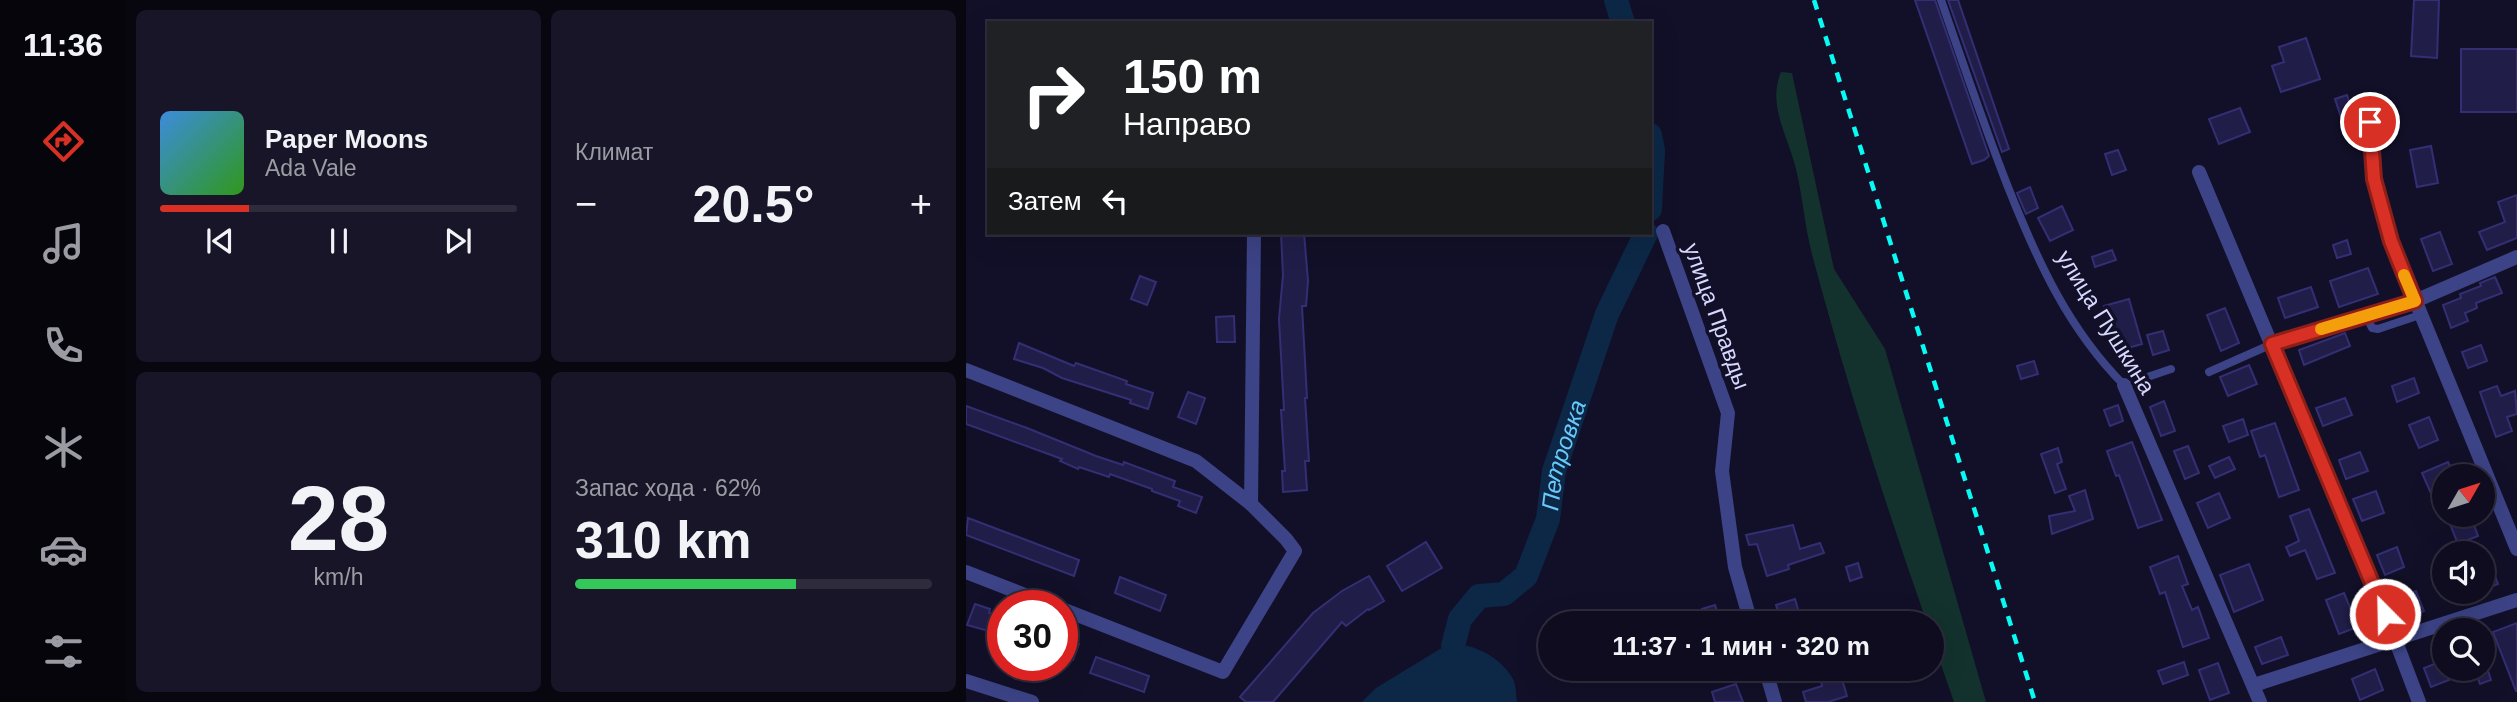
<!DOCTYPE html>
<html lang="ru">
<meta charset="utf-8">
<style>
:root{--surface:#0e0c1e;--page:#171527;--text:#f1f3f6;--muted:#9b9ba4;--line:#2e2c3c;--accent:#d93025}
body{margin:0;font-family:Arial,sans-serif;background:var(--page);color:var(--text);height:100vh;display:flex;flex-direction:column;font-size:26px;white-space:nowrap}
*{box-sizing:border-box;margin:0}
p{font-size:23px;color:var(--muted)}
.icon{flex:none;width:38px;height:38px;fill:none;stroke:currentColor;stroke-width:2;stroke-linecap:round;stroke-linejoin:round}
.map{position:relative;flex:1;overflow:hidden}
.details{display:flex;flex-direction:column;gap:10px;padding:10px;background:#080710;width:840px}
.details>*{flex:none}
.top-card{position:absolute;left:21px;top:21px;width:665px;height:214px;border-radius:0px;box-shadow:0 7px 28px #0002,0 0 0 2px var(--line);background:#202124;color:#fff;overflow:hidden}
.needle{width:46px;rotate:51deg}
.tools{position:absolute;left:1466px;top:464px;display:grid;gap:14px}
.tools a{display:grid;place-items:center;width:63px;height:63px;border-radius:50%;background:var(--surface);box-shadow:0 7px 28px #0002,0 0 0 2px var(--line);font-size:35px}
.speed{position:absolute;left:21px;top:590px;display:flex;gap:14px;font-size:35px;font-weight:700;text-align:center}
.speed>*{display:grid;place-content:center;width:91px;height:91px;border-radius:50%;background:var(--surface);box-shadow:0 7px 28px #0002,0 0 0 2px var(--line);line-height:1}
.speed .limit{border:10px solid #d22;background:#fff;color:#111}
.pin{position:absolute;display:grid;place-items:center;width:60px;height:60px;color:#fff;margin:-30px;border:4px solid #fff;border-radius:50%;box-shadow:0 2px 7px #0007}
.me{position:absolute;width:77px;margin:-38px;rotate:337deg;stroke-linejoin:round;filter:drop-shadow(0 0 5px #0008)}
.turn{display:flex;align-items:center;gap:24px;height:147px;padding:0 21px;font-size:32px}
.turn .icon{width:91px;height:91px;stroke-width:2.5}
.turn b{display:block;font-size:49px;line-height:60px}
.then{display:flex;align-items:center;height:66px;padding:0 21px;background:#0003;gap:14px;font-size:26px}
.big{font-size:52px;font-weight:600;line-height:1.1}
.details .tile{flex:1;display:flex;flex-direction:column;justify-content:center;gap:10px;min-width:0;padding:0 24px;border-radius:10px;background:var(--page)}
.details .dial{align-items:center;gap:0}
.dial b{font-size:91px;line-height:1}
.song{display:flex;align-items:center;gap:21px}
.cover{width:84px;height:84px;border-radius:10px;background:linear-gradient(135deg,hsl(210 70% 55%),hsl(110 70% 35%))}
.played{height:7px;border-radius:4px;background:linear-gradient(90deg,var(--accent) 25%,var(--line) 25%)}
.keys{display:flex;justify-content:space-around;direction:ltr}
.heat{display:flex;justify-content:space-between;align-items:center;font-size:38px;direction:ltr}
.charge{height:10px;border-radius:5px;background:linear-gradient(90deg,#34c759 62%,var(--line) 0)}
.details .tiles{flex:1;display:grid;gap:10px;grid-template-columns:repeat(2,1fr)}
.trip{position:absolute;left:572px;top:611px;width:406px;height:70px;border-radius:35px;background:var(--surface);box-shadow:0 7px 28px #0002,0 0 0 2px var(--line);font-weight:600;line-height:70px;text-align:center}
main{display:flex;flex:1;min-height:0}
.tab-bar{display:flex;flex-direction:column;width:126px;justify-content:space-around;align-items:center;background:#06050c;color:var(--muted)}
.tab-bar .icon{width:49px;height:49px}
.tab-bar .active{color:var(--accent)}
.tab-bar b{font-size:32px;color:var(--text)}
.map>svg:first-child{display:block}
</style>
<main>
<nav class="tab-bar">
<b>11:36</b>
<svg class="icon active" aria-label="directions" viewBox="0 0 24 24"><path d="M12 3l9 9-9 9-9-9zM9 14v-3h6M13 9l2 2-2 2"/></svg>
<svg class="icon" aria-label="music" viewBox="0 0 24 24"><path d="M9 18V5l10-2v13"/><circle cx="6" cy="18" r="3"/><circle cx="16" cy="16" r="3"/></svg>
<svg class="icon" aria-label="phone" viewBox="0 0 24 24"><path d="M5 4h4l2 5-3 2q2 4 5 5l2-3 5 2v4C11 20 4 13 5 4z"/></svg>
<svg class="icon" aria-label="climate" viewBox="0 0 24 24"><path d="M12 3v18M4 7l16 10M4 17L20 7"/></svg>
<svg class="icon" aria-label="car" viewBox="0 0 24 24"><path d="M5 17H2v-5l4-1 3-4h7l3 4 3 1v5h-3M9 17h6M6 11h13"/><circle cx="7" cy="17" r="2"/><circle cx="17" cy="17" r="2"/></svg>
<svg class="icon" aria-label="filters" viewBox="0 0 24 24"><path d="M4 7h16M4 17h16"/><circle cx="9" cy="7" r="2"/><circle cx="15" cy="17" r="2"/></svg>
</nav>
<section class="details">
<div class="tiles">
<div class="tile">
<div class="song"><i class="cover"></i><div><b>Paper Moons</b><p>Ada Vale</p></div></div>
<div class="played"></div>
<div class="keys"><svg class="icon" aria-label="previous" viewBox="0 0 24 24"><path d="M18 5L8 12l10 7zM5 5v14"/></svg><svg class="icon" aria-label="pause" viewBox="0 0 24 24"><path d="M8 5v14M16 5v14"/></svg><svg class="icon" aria-label="next" viewBox="0 0 24 24"><path d="M6 5l10 7-10 7zM19 5v14"/></svg></div>
</div>
<div class="tile"><p>Климат</p>
<div class="heat"><a>−</a><b class="big">20.5°</b><a>+</a></div>
</div>
<div class="tile dial"><b>28</b><p>km/h</p></div>
<div class="tile"><p>Запас хода · 62%</p><b class="big">310 km</b><div class="charge"></div></div>
</div>
</section>
<div class="map">
<svg width="1551" height="702" viewBox="0 0 1551 702">
<rect width="100%" height="100%" fill="#121028"/>
<path fill="#13322d" d="M815 72 826 73 868 269 919 349 1020 702H988L966 639V623H961C919 503 880 381 847 258 839 229 837 198 830 169 822 136 801 105 815 72Z"/>
<path fill="#0c2846" d="M495 645C515 647 537 661 547 679 550 685 550 695 551 702H396L410 688 474 649Z"/>
<g fill="none" stroke-linecap="round" stroke-linejoin="round">
<g stroke="#0c2846" stroke-width="24">
<path d="M650 0 657 23"/>
<path d="M684 135 687 150 684 209"/>
<path id="s1" d="M487 646 494 619 513 596 538 594 560 576 582 519 588 471 641 314 680 233"/>
</g>
</g>
<g fill="#201d49" stroke="#342f74" stroke-width="2">
<path d="M949 0H969L1023 156 1018 160 1006 164Z"/>
<path d="M982 0H992L1043 149 1036 152Z"/>
<path d="M1448 0H1473L1471 58 1445 56Z"/>
<path d="M1340 38 1354 79 1315 92 1306 66 1318 62 1313 47Z"/>
<rect x="1495" y="49" width="56" height="63"/>
<path d="M1381 95 1384 105 1400 102 1402 112 1376 120 1369 99Z"/>
<path d="M1274 108 1284 132 1253 144 1243 119Z"/>
<path d="M1465 146 1472 183 1451 187 1444 150Z"/>
<path d="M1152 150 1160 170 1146 175 1139 154Z"/>
<path d="M1064 187 1072 208 1060 214 1051 193Z"/>
<path d="M1551 195V238L1521 250 1513 232 1539 222 1532 202Z"/>
<path d="M1096 206 1107 230 1084 241 1072 218Z"/>
<path d="M1474 232 1486 264 1467 271 1455 239Z"/>
<path d="M315 233H338L342 281 340 306H336L341 398H339L343 461H339L341 490 317 492 316 471H319L315 410H318L313 319 317 275Z"/>
<path d="M1381 240 1385 254 1371 258 1367 245Z"/>
<path d="M1146 250 1150 260 1129 267 1126 257Z"/>
<path d="M1402 268 1412 294 1373 307 1364 281Z"/>
<path d="M174 276 190 282 181 305 165 299Z"/>
<path d="M1529 277 1536 293 1510 303 1511 308 1499 313 1502 321 1485 328 1477 305 1495 298 1494 294 1515 286 1514 283Z"/>
<path d="M1345 287 1352 307 1319 318 1312 298Z"/>
<path d="M1163 299 1176 344 1151 351 1138 306Z"/>
<path d="M1259 308 1273 343 1255 351 1241 315Z"/>
<path d="M268 316 269 342H251L250 317Z"/>
<path d="M1197 331 1203 350 1187 355 1181 335Z"/>
<path d="M1379 333 1384 346 1338 365 1333 350Z"/>
<path d="M53 343 108 366 110 363 161 381 160 384 187 393 182 409 164 403 165 400 96 378 77 368 48 359Z"/>
<path d="M1515 345 1521 361 1502 368 1496 352Z"/>
<path d="M1068 361 1072 374 1055 379 1051 366Z"/>
<path d="M1283 365 1291 384 1262 396 1254 377Z"/>
<path d="M1448 378 1453 393 1431 402 1426 386Z"/>
<path d="M1531 386 1535 396 1549 391 1551 414 1541 417 1546 431 1530 437 1514 392Z"/>
<path d="M222 392 239 398 230 424 212 417Z"/>
<path d="M1379 398 1386 415 1357 426 1350 408Z"/>
<path d="M1198 401 1209 431 1195 436 1184 407Z"/>
<path d="M1152 405 1157 421 1144 426 1138 410Z"/>
<path d="M0 406 61 428 130 456 157 465 158 462 209 481 207 487 236 497 230 513 212 506 214 501 186 491V489L144 474 143 477 113 467 112 469 94 461 96 459 0 424Z"/>
<path d="M1463 417 1472 440 1453 448 1443 425Z"/>
<path d="M1277 419 1282 435 1263 442 1257 426Z"/>
<path d="M1309 423 1333 490 1313 497 1299 455 1294 457 1285 431Z"/>
<path d="M1166 442 1196 520 1172 528 1153 475 1150 476 1141 451Z"/>
<path d="M1222 446 1233 473 1219 479 1208 451Z"/>
<path d="M1092 448 1096 462 1091 464 1100 489 1089 493 1075 454Z"/>
<path d="M1394 452 1402 471 1380 479 1373 460Z"/>
<path d="M1263 457 1269 469 1249 478 1243 466Z"/>
<path d="M1482 462 1488 476H1479V493L1467 498 1456 473Z"/>
<path d="M1119 490 1127 519 1086 534 1083 516 1109 511 1103 496Z"/>
<path d="M1410 491 1418 513 1396 521 1387 499Z"/>
<path d="M1253 493 1264 518 1242 528 1231 503Z"/>
<path d="M1343 509 1369 573 1351 579 1339 550 1324 556 1320 547 1333 541 1324 516Z"/>
<path d="M1480 514H1504L1512 536 1492 544Z"/>
<path d="M2 518 113 560 108 576 0 535Z"/>
<path d="M827 525 834 549 854 543 858 553 822 565 823 569 801 576 791 544 783 545 780 535Z"/>
<path d="M460 542 476 568 436 591 421 566Z"/>
<path d="M1431 547 1438 567 1419 575 1411 555Z"/>
<path d="M1518 548 1532 584 1517 590V548Z"/>
<path d="M1212 556 1222 584 1216 586 1226 610 1232 607 1243 638 1217 647 1199 592 1194 594 1184 567Z"/>
<path d="M892 563 896 577 884 581 880 567Z"/>
<path d="M1283 564 1297 600 1268 612 1254 575Z"/>
<path d="M403 576 418 601 403 610 402 609 380 626 376 622 307 702H280L274 697 347 613 376 591Z"/>
<path d="M154 577 200 595 194 611 149 593Z"/>
<path d="M1450 591 1458 611 1436 621 1428 600Z"/>
<path d="M1378 593 1392 627 1373 634 1360 600Z"/>
<path d="M829 599 836 623H816L810 605Z"/>
<path d="M9 604 24 609 23 613 37 617V635L1 625Z"/>
<path d="M749 605 755 623H740L736 609Z"/>
<path d="M1551 623V691H1550L1527 632Z"/>
<path d="M1315 637 1322 655 1296 664 1289 647Z"/>
<path d="M96 639 113 644 107 660 96 656Z"/>
<path d="M130 657 183 676 178 692 124 673Z"/>
<path d="M1476 661 1483 680 1465 687 1458 668Z"/>
<path d="M1218 662 1222 675 1197 684 1192 671Z"/>
<path d="M1252 663 1263 693 1244 700 1233 670Z"/>
<path d="M1508 668H1521L1525 680 1514 684Z"/>
<path d="M1409 669 1417 690 1394 700 1386 679Z"/>
<path d="M875 676 881 696 862 702H840L837 692 856 686 855 681Z"/>
<path d="M770 684 777 702H749L746 692Z"/>
</g>
<g fill="none" stroke-linecap="round" stroke-linejoin="round">
<g stroke="#3c4386" stroke-width="8">
<path d="M975 0C997 63 1018 126 1042 187 1071 260 1102 329 1158 385L1205 369"/>
<path d="M1400 316 1406 328 1412 329 1454 315"/>
<path d="M1243 372 1306 344"/>
</g>
<g stroke="#3c4386" stroke-width="14">
<path d="M1404 122 1408 179 1425 241 1551 549"/>
<path d="M1233 172 1429 639 1453 702"/>
<path d="M697 231 762 413 756 471 769 567 785 623"/>
<path d="M1306 344 1449 301 1551 257"/>
<path d="M0 370 230 461 285 504 320 539 329 551 257 672 96 609"/>
<path d="M1158 385 1294 702"/>
<path d="M285 504 288 233"/>
<path d="M0 572 87 606"/>
<path d="M799 668 809 702"/>
<path d="M0 681 66 702"/>
<path d="M1288 685 1551 600"/>
</g>
<path stroke="#08faf5" stroke-width="4.5" stroke-dasharray="10 9" stroke-linecap="butt" d="M848 0 1069 702"/>
</g>
<g fill="none" stroke-linecap="round" stroke-linejoin="round">
<defs>
<path id="route" d="M1404 122 1408 179 1425 241 1449 301 1306 344 1419 614"/>
</defs>
<use href="#route" stroke="#8d1f18" stroke-width="18"/>
<use href="#route" stroke="#d93025" stroke-width="12"/>
<path stroke="#f59e0b" stroke-width="12" d="M1355 329 1449 301 1438 275"/>
</g>
<g text-anchor="middle" dominant-baseline="central" stroke-width="7" stroke-linejoin="round" paint-order="stroke">
<g font-size="23" fill="#d8d8fe" stroke="#121028">
<text transform="translate(751 316) rotate(70)">улица Правды</text>
<text transform="translate(1140 322) rotate(58)">улица Пушкина</text>
</g>
<g font-size="24" font-style="italic" fill="#68cafc" stroke="#121028">
<text stroke="none"><textPath href="#s1" startOffset="238">Петровка</textPath></text>
</g>
</g>
</svg>
<div class="tools">
<a><svg class="needle" viewBox="-14 -14 28 28"><path d="M0-13l5 13h-10z" fill="#e53935"/><path d="M0 13l5-13h-10z" fill="#9b9ba4"/></svg></a>
<a><svg class="icon" aria-label="sound" viewBox="0 0 24 24"><path d="M4 9h4l5-4v14l-5-4H4zM17 9q2 3 0 6"/></svg></a>
<a><svg class="icon" aria-label="search" viewBox="0 0 24 24"><circle cx="10" cy="10" r="6"/><path d="M15 15l6 6"/></svg></a>
</div>
<div class="speed"><div class="limit">30</div></div>
<div class="pin" style="left:1404px;top:122px;background:#d93025"><svg class="icon" aria-label="arrive" viewBox="0 0 24 24"><path d="M6 21V4h12l-3 4 3 4H6"/></svg></div>
<svg class="me" style="left:1419px;top:614px" viewBox="-20 -20 40 40"><circle r="17" fill="#d93025" stroke="#fff" stroke-width="3"/><path d="M0-11L8 9 0 5-8 9z" fill="#fff"/></svg>
<div class="trip">11:37 · 1 мин · 320 m</div>
<div class="top-card">
<div class="turn"><svg class="icon" aria-label="right" viewBox="0 0 24 24"><path d="M7 20v-9h11M14 6l5 5-5 5"/></svg><div><b>150 m</b>Направо</div></div>
<div class="then">Затем<svg class="icon" aria-label="left" viewBox="0 0 24 24"><path d="M17 20v-9H6M10 6l-5 5 5 5"/></svg></div>
</div>
</div>
</main>
